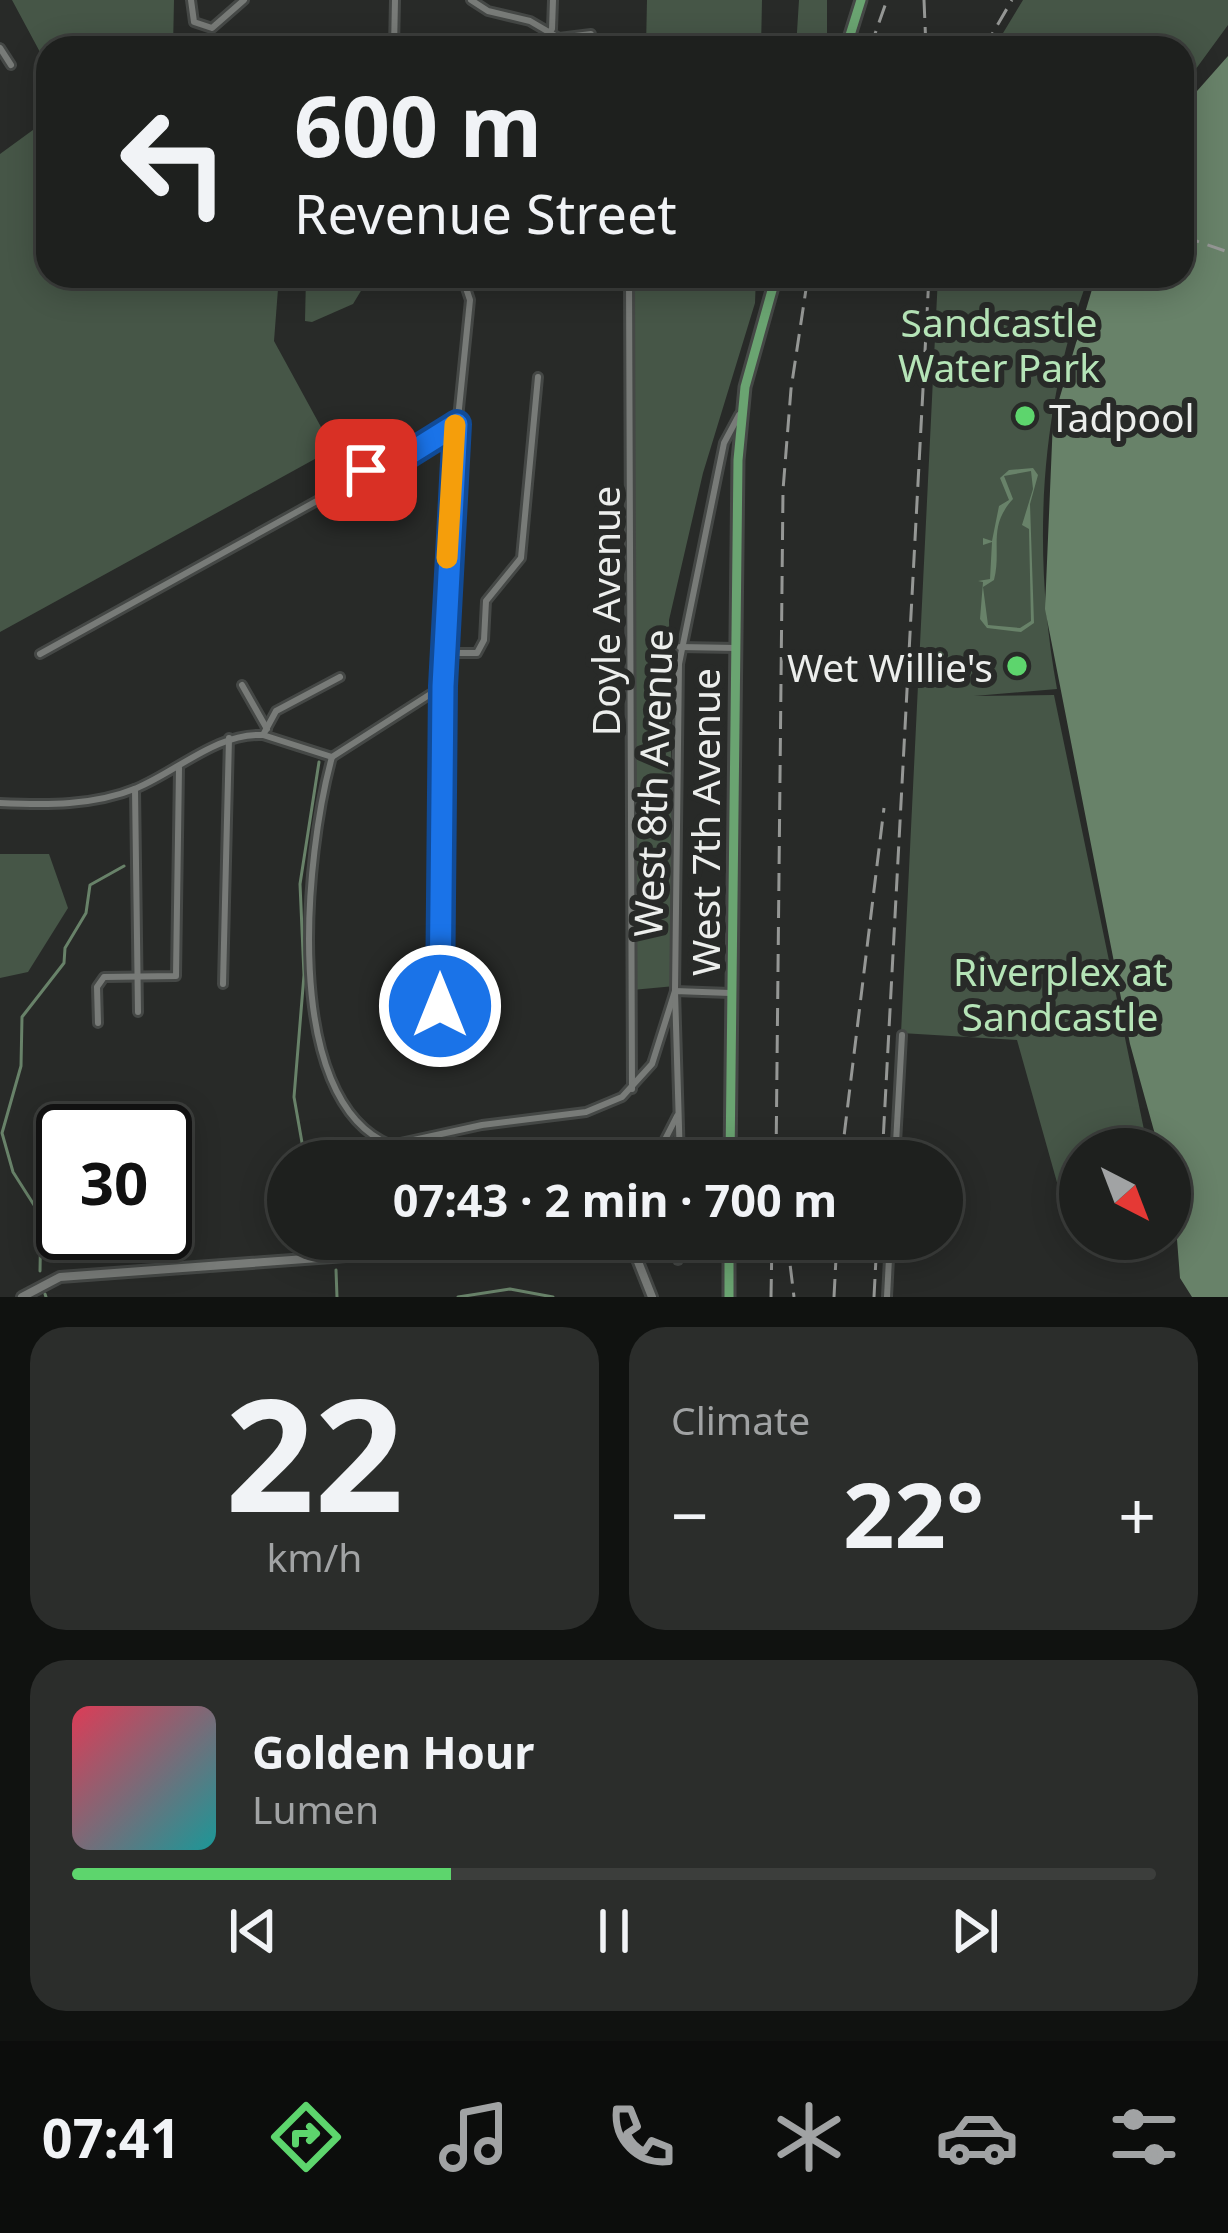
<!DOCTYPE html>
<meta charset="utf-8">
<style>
:root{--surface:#1e201e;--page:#2b2d2b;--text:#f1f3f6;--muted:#a1a3a4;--line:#3c3e3c;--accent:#5dd56d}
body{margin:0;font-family:"Noto Sans",sans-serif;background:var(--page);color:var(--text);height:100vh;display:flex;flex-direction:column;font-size:45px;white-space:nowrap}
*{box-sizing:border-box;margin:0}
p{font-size:39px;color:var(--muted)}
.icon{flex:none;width:66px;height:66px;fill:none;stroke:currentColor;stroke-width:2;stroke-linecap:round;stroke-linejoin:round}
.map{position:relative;height:1297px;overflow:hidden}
.drawer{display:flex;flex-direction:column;gap:30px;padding:30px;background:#101210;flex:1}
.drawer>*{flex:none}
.top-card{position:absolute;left:36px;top:36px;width:1158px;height:252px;border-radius:36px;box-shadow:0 6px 30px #0003,0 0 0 3px var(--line);background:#1e201e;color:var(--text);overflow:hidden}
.needle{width:78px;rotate:138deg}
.tools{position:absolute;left:1059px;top:1128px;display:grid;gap:24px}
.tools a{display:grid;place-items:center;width:132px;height:132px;border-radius:50%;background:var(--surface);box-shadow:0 6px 30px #0003,0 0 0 3px var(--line);font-size:60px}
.speed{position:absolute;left:36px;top:1104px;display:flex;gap:24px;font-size:60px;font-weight:700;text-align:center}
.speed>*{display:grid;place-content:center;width:156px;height:156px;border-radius:50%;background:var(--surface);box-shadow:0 6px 30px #0003,0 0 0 3px var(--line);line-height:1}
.speed .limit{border:6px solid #111;border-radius:18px;background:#fff;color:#111}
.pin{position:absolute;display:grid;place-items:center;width:102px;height:102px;color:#fff;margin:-51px;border-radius:24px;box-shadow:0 6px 18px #0006}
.me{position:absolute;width:132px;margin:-66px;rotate:0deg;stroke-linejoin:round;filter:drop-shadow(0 0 9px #0008)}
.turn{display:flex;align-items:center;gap:42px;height:252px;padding:0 60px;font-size:54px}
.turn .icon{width:156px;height:156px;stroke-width:2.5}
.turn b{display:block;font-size:84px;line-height:102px}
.big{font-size:90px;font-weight:700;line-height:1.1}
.drawer .card{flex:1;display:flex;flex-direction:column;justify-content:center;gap:18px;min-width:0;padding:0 42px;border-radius:36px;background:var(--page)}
.drawer .dial{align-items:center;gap:0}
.dial b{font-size:156px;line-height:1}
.song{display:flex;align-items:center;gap:36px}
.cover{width:144px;height:144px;border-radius:18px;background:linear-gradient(135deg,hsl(350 70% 55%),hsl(180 70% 35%))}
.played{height:12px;border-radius:6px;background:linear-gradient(90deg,var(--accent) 35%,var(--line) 35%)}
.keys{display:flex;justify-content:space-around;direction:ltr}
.heat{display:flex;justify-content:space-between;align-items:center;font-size:66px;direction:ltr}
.drawer .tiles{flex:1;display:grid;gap:30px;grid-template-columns:1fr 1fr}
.card:last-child{grid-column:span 2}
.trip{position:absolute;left:267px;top:1140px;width:696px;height:120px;border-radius:60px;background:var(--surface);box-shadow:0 6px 30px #0003,0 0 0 3px var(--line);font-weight:700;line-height:120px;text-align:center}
.dock{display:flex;height:192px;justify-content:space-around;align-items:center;background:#0c0d0c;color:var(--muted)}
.dock .icon{width:84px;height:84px}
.dock .on{color:var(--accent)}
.dock b{font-size:54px;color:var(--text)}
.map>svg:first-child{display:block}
</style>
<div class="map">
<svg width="1228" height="1297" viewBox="0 0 1228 1297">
<rect width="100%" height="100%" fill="#282a28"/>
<g fill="#465647">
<path d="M12 0H174L173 48H48V67Z"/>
<path d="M647 0H762L761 48H646Z"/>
<path d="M799 0H827V48H796Z"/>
<path d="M1023 0H1228V25L1182 88V48H994Z"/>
<path d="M48 119V276H279L274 341 333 449 0 632V154Z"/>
<path d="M306 276H370L353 304 312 322 305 321Z"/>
<path d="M645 276H756L755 303 703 473 669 620 675 986 632 990 628 295Z"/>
<path d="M938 276H1089C1039 408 1032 551 1057 689L974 696 1054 695 1148 1149H1080V1178L1058 1186 1017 1040 901 1033Z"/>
<path d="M0 854H49L68 908 28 972 0 978Z"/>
</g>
<g fill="#688269" fill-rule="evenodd">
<path d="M1228 56V1297H1192L1180 1278 1170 1149H1159L1130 1044 1045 609 1053 420 1096 276H1182V108Z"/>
<path d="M1033 468 1038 475 1030 504 1034 623 1021 632 987 628 980 619 983 582 978 581 990 579 992 542 983 545V538L992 541 999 506 1009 500 1000 478 1009 470ZM1031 471 1033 489 1022 525 1029 529 1031 621 1020 628 988 625 983 587 994 580C1002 549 987 527 1013 499L1004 476Z"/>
</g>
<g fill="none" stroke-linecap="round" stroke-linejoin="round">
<g stroke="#688269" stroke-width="3">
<path d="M304 1154 294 1097 304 975 300 884 319 762"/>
<path d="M336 1270 337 1297"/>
<path d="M40 1271 41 1216 13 1172 2 1133 21 1066 22 1017 64 963 65 948 86 913 90 885 124 866"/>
<path d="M45 1294 46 1297"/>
<path d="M458 1297 510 1289 553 1297"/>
</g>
<defs>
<g id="street">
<path d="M191 0 194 22 212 28 244 0"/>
<path d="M471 0 488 11 530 21 559 38 591 34"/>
<path d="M0 48 11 65"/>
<path d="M394 48 395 0"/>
<path d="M537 48 552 29 553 0"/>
<path d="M629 276 632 1089"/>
<path d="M680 647 736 648"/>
<path d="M444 653H477L484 640 486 601 521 558 538 377"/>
<path d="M40 654 456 424"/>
<path d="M242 685 267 729"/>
<path d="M263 735 332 757"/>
<path d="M332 757C306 851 279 1100 391 1145L482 1125 586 1112 622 1097 652 1064 675 991 730 993"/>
<path d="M332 757 443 686"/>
<path d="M135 789 138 1012"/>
<path d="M0 803C47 805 93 806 137 788 179 770 217 733 263 735L276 711 340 677"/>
<path d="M223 984 229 738"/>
<path d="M98 1023 97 987 104 977 176 976 179 768"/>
<path d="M440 1036 448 517 470 300 462 276"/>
<path d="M680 1149H730"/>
<path d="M654 1161 677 1116"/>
<path d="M680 1161 675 991 679 664 724 443 739 415"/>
<path d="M895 1161 902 1035"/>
<path d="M306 1239 307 1259"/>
<path d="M678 1239V1260"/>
<path d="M887 1297 890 1239"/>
</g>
<g id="secondary">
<path d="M629 1239 652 1297"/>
<path d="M22 1297 60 1277 578 1239"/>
</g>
<g id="primary">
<path d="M846 48 861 0"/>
<path d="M730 1161 738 460 745 387 776 276"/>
<path d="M729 1297V1239"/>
</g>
</defs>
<use href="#street" stroke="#454846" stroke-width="12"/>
<use href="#secondary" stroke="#454846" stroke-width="14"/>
<use href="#primary" stroke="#454846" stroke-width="15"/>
<use href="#street" stroke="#787b78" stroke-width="6"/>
<use href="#secondary" stroke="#787b78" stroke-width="8"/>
<use href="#primary" stroke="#6aa471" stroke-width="9"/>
<g stroke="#959795" stroke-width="3" stroke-dasharray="18 9" stroke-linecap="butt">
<path d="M924 0 926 48"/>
<path d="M870 48 887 0"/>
<path d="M984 48 1012 0"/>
<path d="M1182 236 1228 252"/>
<path d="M776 1161 783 490 791 389 808 276"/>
<path d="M841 1161 884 808"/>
<path d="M882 1161 929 276"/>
<path d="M787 1239 794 1297"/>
<path d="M771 1297 772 1239"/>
<path d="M834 1297 837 1239"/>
<path d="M874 1297 877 1239"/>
</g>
</g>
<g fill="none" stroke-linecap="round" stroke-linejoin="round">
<defs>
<path id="route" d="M366 470 409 454 457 424 443 686 440 1006"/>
</defs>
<use href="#route" stroke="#114b97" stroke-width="30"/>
<use href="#route" stroke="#1a73e8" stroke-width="21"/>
<path stroke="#f59e0b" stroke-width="21" d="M447 558 455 425"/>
</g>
<g fill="#5dd56d" stroke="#282a28" stroke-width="4.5">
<circle cx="1025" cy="416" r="12"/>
<circle cx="1017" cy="666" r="12"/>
</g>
<g text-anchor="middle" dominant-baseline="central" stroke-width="12" stroke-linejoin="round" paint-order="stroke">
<g font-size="39" fill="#b5e4b7" stroke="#282a28">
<text x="999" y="321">Sandcastle<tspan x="999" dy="45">Water Park</tspan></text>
<text x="1060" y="970">Riverplex at<tspan x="1060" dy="45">Sandcastle</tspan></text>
</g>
<g font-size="39" fill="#eceeec" stroke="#282a28" text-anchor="start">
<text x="1049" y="416">Tadpool</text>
<text x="993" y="666" text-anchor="end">Wet Willie's</text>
</g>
<g font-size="39" fill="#eceeec" stroke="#282a28">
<text transform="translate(604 611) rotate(-90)">Doyle Avenue</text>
<text transform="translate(652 783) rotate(-88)">West 8th Avenue</text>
<text transform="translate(704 822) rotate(-90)">West 7th Avenue</text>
</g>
</g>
</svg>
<div class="tools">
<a><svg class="needle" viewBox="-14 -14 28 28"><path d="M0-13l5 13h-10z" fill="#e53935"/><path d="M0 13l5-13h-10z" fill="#a1a3a4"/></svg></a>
</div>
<div class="speed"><div class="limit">30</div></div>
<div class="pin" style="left:366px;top:470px;background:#d93025"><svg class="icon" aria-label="arrive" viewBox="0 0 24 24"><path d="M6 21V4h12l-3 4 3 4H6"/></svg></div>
<svg class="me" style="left:440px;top:1006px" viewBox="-20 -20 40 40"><circle r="17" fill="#1a73e8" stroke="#fff" stroke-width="3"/><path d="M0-11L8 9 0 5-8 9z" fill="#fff"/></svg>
<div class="trip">07:43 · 2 min · 700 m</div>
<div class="top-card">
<div class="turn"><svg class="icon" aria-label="left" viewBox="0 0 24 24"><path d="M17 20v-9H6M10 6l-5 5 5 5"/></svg><div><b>600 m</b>Revenue Street</div></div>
</div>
</div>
<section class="drawer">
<div class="tiles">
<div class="card dial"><b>22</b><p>km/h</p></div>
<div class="card"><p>Climate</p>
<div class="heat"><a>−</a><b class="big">22°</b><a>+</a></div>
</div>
<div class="card">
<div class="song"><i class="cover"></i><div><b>Golden Hour</b><p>Lumen</p></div></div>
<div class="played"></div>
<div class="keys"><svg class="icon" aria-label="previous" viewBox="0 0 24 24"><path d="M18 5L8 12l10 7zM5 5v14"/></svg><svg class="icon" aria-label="pause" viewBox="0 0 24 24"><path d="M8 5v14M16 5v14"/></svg><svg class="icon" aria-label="next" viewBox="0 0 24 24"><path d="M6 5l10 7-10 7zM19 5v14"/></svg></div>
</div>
</div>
</section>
<nav class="dock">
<b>07:41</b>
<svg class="icon on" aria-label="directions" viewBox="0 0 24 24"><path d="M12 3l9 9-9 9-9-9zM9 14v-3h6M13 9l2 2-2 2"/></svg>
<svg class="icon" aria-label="music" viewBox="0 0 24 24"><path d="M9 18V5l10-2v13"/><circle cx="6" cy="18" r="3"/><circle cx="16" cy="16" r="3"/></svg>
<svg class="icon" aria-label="phone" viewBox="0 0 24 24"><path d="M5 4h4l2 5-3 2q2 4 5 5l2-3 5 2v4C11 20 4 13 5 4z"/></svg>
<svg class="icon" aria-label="climate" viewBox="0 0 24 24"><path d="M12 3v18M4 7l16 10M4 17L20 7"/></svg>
<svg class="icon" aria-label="car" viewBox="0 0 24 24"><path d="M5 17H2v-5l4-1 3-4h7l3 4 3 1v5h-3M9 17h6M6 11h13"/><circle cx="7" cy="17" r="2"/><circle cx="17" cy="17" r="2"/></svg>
<svg class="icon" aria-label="filters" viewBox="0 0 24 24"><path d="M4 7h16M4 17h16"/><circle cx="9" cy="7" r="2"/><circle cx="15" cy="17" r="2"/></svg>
</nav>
